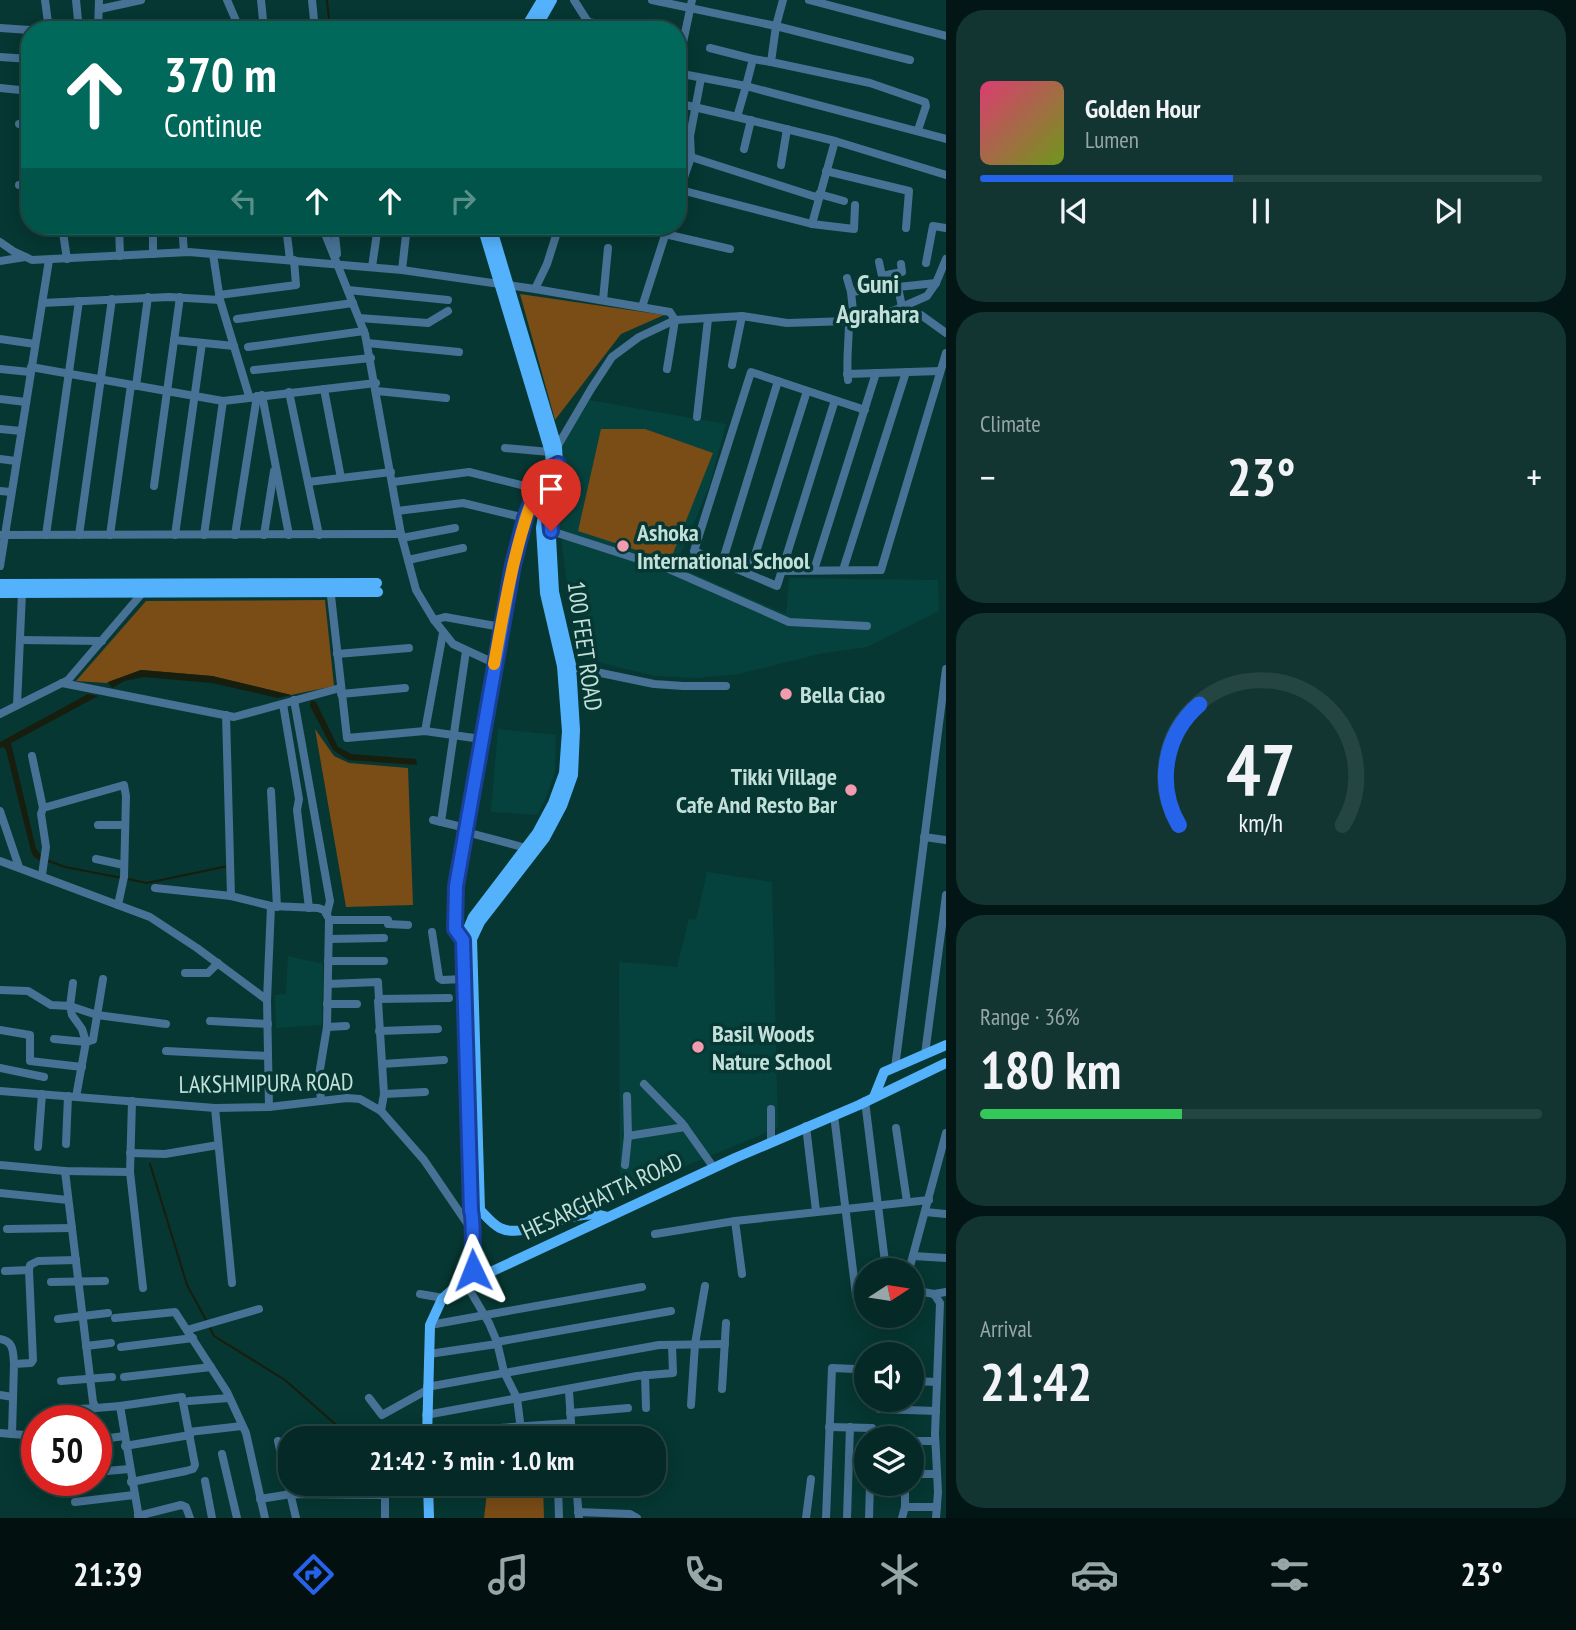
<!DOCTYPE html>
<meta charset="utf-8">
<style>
:root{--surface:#042926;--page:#123532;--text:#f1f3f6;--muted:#97a6a7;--line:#254543;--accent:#2563eb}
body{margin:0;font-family:"PT Sans Narrow",sans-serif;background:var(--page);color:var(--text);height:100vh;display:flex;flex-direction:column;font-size:26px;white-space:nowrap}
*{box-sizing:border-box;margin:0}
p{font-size:23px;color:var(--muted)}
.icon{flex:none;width:38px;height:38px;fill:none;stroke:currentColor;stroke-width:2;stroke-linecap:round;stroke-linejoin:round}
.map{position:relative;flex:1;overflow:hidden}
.details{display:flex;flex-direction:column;gap:10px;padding:10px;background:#021715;width:630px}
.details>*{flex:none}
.top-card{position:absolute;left:21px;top:21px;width:665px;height:214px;border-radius:28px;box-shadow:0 4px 18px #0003,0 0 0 2px var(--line);background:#00695c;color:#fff;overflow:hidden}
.needle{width:46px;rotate:78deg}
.tools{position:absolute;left:854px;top:1258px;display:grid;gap:14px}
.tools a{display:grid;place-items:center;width:70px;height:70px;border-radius:50%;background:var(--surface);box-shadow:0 4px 18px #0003,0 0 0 2px var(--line);font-size:35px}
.speed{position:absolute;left:21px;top:1405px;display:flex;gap:14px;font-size:35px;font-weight:700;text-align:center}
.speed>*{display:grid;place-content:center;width:91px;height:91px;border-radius:50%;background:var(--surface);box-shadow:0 4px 18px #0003,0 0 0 2px var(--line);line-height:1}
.speed .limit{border:10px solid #d22;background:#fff;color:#111}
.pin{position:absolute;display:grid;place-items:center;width:60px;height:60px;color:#fff;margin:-72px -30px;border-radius:50% 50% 50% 0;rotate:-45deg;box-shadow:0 0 7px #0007}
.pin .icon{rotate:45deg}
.me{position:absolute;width:77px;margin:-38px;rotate:358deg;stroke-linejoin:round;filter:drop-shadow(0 0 5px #0008)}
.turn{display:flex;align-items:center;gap:24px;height:147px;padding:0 28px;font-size:32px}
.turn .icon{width:91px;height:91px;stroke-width:2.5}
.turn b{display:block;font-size:49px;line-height:60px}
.lanes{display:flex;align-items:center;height:66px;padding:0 28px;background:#0003;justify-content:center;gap:35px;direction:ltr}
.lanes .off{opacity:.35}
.big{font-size:52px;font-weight:700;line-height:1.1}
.details .widget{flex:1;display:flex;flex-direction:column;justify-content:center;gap:10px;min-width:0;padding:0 24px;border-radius:28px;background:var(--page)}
.details .dial{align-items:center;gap:0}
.dial svg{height:182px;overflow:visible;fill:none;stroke:var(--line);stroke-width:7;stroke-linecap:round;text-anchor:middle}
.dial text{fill:var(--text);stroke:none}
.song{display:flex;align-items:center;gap:21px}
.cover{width:84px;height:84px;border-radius:10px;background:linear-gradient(135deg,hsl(340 70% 55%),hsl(80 70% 35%))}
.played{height:7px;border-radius:4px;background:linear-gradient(90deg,var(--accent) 45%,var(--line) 45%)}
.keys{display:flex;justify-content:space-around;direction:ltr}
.heat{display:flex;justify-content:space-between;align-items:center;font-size:38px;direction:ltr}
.charge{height:10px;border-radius:5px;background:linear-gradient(90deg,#34c759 36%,var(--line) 0)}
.trip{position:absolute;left:278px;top:1426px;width:388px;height:70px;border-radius:28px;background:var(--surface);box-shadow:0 4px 18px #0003,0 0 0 2px var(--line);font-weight:700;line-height:70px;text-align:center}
.tab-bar{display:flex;height:112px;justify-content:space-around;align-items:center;background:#02100f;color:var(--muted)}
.tab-bar .icon{width:49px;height:49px}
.tab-bar .selected{color:var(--accent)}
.tab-bar b{font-size:32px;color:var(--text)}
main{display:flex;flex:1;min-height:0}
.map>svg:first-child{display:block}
</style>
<main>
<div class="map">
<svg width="946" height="1518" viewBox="0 0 946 1518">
<rect width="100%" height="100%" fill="#063732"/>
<g fill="#06423d">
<path d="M589 400 726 424 710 484 676 566 786 614 789 578 938 580 939 611 867 647 824 653 739 674 698 678 655 676 585 659 580 652 566 577 560 526 561 441Z"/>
<path d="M498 729 556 735 555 772 546 798 537 815 491 812Z"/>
<path d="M707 872 772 882 778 1128 620 1193 619 962 677 967 689 919 696 920Z"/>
<path d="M288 956 323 964 322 1025 276 1028 275 995 286 994Z"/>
</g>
<g fill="#7a4c16">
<path d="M520 294 664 315 621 334 555 420Z"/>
<path d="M601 429H645L713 453 670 561 578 531Z"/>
<path d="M325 600 334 686 291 695 212 676 141 670 106 683 76 681 146 601Z"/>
<path d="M315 729 334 756 349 763 408 768 413 905 346 907Z"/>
<path d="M488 1484H543L544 1518H484Z"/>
</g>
<g fill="#181e0d">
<path d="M141 670 212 676 291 695 278 698 212 683 144 677 124 681 112 688 108 682Z"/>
<path d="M88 694 98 696 11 743 36 849 42 856 41 861 34 857 31 851 6 750 3 747 0 748V742Z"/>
<path d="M311 700 316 702 338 747 351 754 416 759 417 765 348 760 333 750 310 706Z"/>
</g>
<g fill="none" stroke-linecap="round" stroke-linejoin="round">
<g stroke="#181e0d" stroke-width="2">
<path d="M327 0 330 30"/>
<path d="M46 860 65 867 122 878"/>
<path d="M128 879 147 883 228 866"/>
<path d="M150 1164 187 1285 206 1320"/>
<path d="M210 1328 214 1336 285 1380 351 1438"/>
</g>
<g stroke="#477295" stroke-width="8">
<path d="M45 0 49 30"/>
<path d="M76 0 79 30"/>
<path d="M227 0 240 30"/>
<path d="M261 0 264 30"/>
<path d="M312 0 315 30"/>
<path d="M574 0 588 22 586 30"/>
<path d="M652 0 776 26 783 0"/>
<path d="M809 0 946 36"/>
<path d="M100 9 141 0"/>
<path d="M588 22 634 30"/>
<path d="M0 28 30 30"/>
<path d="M98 30 99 0"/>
<path d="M0 57 30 59"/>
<path d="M753 59 771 62 776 26 910 60"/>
<path d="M771 62 870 83 925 102 926 106 918 130"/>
<path d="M677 71 692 0"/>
<path d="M677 73 746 86 753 59 710 48"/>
<path d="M0 88 30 91"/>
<path d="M677 103 737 117"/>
<path d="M19 124 30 123"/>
<path d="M677 133 690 136"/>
<path d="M946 139 746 86 737 117 835 141 946 175"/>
<path d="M744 149 751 120"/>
<path d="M26 156H30"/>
<path d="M691 157 819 198"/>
<path d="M677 159 689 162"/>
<path d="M781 165 787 129"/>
<path d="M826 171 909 191 906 228"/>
<path d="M19 185H30"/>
<path d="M677 189 812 224 854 229 855 205"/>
<path d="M819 194 844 201"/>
<path d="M677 198 691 157 690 136 701 78"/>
<path d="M25 216H30"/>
<path d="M812 224 835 141"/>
<path d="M62 226 67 259"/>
<path d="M119 226 120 256"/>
<path d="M182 226 184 252"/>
<path d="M286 226 290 260"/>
<path d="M322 226 365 334 401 534 416 590 434 620 453 644 494 663"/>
<path d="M334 226 337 254"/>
<path d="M665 234 730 249"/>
<path d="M0 242 13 251 32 260 189 252 402 270 535 289 670 312 675 320 667 369"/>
<path d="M153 254V226"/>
<path d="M213 254 220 300 249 396"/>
<path d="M0 261 25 257"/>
<path d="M879 262 882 276 902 272 901 264"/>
<path d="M926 263 933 226 946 228"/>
<path d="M372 267 378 226"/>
<path d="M402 270 407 226"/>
<path d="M847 278 851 292 892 287 891 274"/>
<path d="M535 289 547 264 559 226"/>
<path d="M348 290 448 300"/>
<path d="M851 292 854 320"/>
<path d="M219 295 296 285 294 260"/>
<path d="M603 300 608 248"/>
<path d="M42 303 169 297 220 300"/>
<path d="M642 307 668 226"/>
<path d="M902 307 898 287 936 283"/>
<path d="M893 311 921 315 946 333"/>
<path d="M359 318 428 323 448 311"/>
<path d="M237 319 353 303"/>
<path d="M0 339 35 344"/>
<path d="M174 340 234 346"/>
<path d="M367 343 459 352"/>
<path d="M248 347 364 331"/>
<path d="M732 365 742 316"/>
<path d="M31 367 223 401 376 383"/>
<path d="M0 369 30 372"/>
<path d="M254 370 371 358"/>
<path d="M847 374 940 371"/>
<path d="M848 380C846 360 849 341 849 321"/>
<path d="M136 386 148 297"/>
<path d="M324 389 341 478"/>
<path d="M377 391 446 398"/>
<path d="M289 392 319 535"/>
<path d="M262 395 289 535"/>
<path d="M0 399 26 402"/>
<path d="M835 400 777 586 694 551 751 372 865 410"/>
<path d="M697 417 708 319"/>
<path d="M0 429 21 431"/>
<path d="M505 448 550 452 557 447 591 389 612 357 639 337 675 320 742 316 787 323 849 321 893 311 927 296 936 283 946 259"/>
<path d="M0 459 16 461"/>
<path d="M308 482 391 472"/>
<path d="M393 482 469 472 537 489"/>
<path d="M154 486 180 297"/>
<path d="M0 491 11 492"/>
<path d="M397 511 463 503 525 518"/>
<path d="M551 531 669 569 789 622 867 626"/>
<path d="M0 535 401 534"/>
<path d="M46 535 79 301"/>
<path d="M79 535 112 299"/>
<path d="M110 535 131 385"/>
<path d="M175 535 202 343"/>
<path d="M204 535 223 401"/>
<path d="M235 535 257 396"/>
<path d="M264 535 274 471"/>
<path d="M402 538 455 528"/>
<path d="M408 560 463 548"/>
<path d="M722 563 778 381"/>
<path d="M0 566 49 260"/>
<path d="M814 570 876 373"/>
<path d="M843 570 906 372"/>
<path d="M781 571 881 570 946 353"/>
<path d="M749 574 807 391"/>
<path d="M330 587 347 738 425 731 481 739"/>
<path d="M434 620 445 617 501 627"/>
<path d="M20 640 102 641"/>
<path d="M337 654 409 648"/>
<path d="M567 666 654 684 683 686H726"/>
<path d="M62 683 234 717 340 688"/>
<path d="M341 694 405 688"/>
<path d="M294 700 330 901 327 913"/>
<path d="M283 704 299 799 297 810 309 908"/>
<path d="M17 705 22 593"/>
<path d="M0 714 68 680 144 591"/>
<path d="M226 715 231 896"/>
<path d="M425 731 443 633"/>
<path d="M32 756 43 808"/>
<path d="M271 791 277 907"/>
<path d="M0 811 19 867"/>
<path d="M433 820 466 828"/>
<path d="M441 822 466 651"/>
<path d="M98 825H125"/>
<path d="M466 832 526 848"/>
<path d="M924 837 946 840"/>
<path d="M96 859 124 865"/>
<path d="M0 861 150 917 197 948 267 1000"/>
<path d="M42 875 46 847 41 814 43 808 124 785 126 796 124 877 118 905"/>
<path d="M155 888 231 896 271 906 318 908 324 910 328 917"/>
<path d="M432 932 439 978 442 980 464 979"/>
<path d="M329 939 384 938"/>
<path d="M466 941 455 929 456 886 513 565 525 518 544 472 552 467"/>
<path d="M328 961H384"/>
<path d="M185 973H208L218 963"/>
<path d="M73 983 70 1006 72 1015 82 1029 86 1042 76 1097"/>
<path d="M328 984 378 982 379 999"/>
<path d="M0 990 28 991 51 1005 70 1006 97 1015 166 1024"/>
<path d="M327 1004H357"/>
<path d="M210 1021 268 1024"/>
<path d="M327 1027 346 1026"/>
<path d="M0 1030 30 1035V1061L82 1067"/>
<path d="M379 1031 438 1029"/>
<path d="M54 1039 86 1042 93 1040 103 979"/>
<path d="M166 1051 268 1056"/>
<path d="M925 1054 946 895"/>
<path d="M382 1064 444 1060"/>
<path d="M0 1068 44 1077"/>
<path d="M895 1068 946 669"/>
<path d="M644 1084 682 1123 714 1168"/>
<path d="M0 1091 215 1108 269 1107 347 1098 360 1099 381 1111 424 1160 471 1229"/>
<path d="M384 1094 425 1092"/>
<path d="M627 1096 628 1136 685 1127"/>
<path d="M132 1101 130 1172 143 1288"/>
<path d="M321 1101 319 1075 327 1027 329 920H388V924L408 925"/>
<path d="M865 1101 886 1270"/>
<path d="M269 1107 267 1000 271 906"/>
<path d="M215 1108 232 1283"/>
<path d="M771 1109V1142"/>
<path d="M381 1111 384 1094 378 1001 379 999 449 998"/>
<path d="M834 1115 856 1295"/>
<path d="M806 1126 816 1211"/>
<path d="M896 1128 907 1202"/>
<path d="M66 1144 68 1096"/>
<path d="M38 1147 42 1094"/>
<path d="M130 1153 165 1154 218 1145"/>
<path d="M0 1165 65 1171 130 1172"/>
<path d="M625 1165 628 1136"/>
<path d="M65 1171 93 1402 96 1408 120 1406 139 1518"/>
<path d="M0 1193 68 1200"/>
<path d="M925 1212 946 1214"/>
<path d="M735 1221 742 1274"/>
<path d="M7 1229 72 1228"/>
<path d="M655 1234 735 1221 929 1200"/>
<path d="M913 1256 946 1258"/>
<path d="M909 1270 946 1133"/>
<path d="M5 1271 29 1270"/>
<path d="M51 1282 105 1281"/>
<path d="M465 1282 489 1323 497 1342 504 1372 517 1398 522 1438"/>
<path d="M912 1290 934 1294 940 1303 935 1434 938 1492 936 1518"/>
<path d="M420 1294 443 1298"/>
<path d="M934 1294 946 1292"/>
<path d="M115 1318 175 1312 227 1392 246 1433 265 1518"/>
<path d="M58 1319 108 1313"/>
<path d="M430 1325 642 1287"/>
<path d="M187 1330 259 1309"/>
<path d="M0 1339C14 1341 13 1352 14 1364"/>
<path d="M497 1342 671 1311"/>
<path d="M86 1346 111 1343"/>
<path d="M121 1347 193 1338"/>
<path d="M429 1354 497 1344"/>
<path d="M645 1375 646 1408"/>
<path d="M124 1377 211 1367"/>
<path d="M61 1381 112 1377"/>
<path d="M912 1381 937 1382"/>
<path d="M427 1387 659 1345 725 1344"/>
<path d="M722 1389 726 1323"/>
<path d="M569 1391 572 1438"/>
<path d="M0 1395 13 1397"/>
<path d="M369 1398 382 1415 427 1390"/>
<path d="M189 1401 229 1398"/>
<path d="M691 1405 695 1344 705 1286"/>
<path d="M120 1406 182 1397 195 1465 193 1469 186 1471 131 1482"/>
<path d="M879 1409 936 1411"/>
<path d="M61 1410 96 1408"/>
<path d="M570 1413 628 1408"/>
<path d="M426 1415 637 1376 673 1373 672 1345"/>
<path d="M829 1427 872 1428V1438"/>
<path d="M189 1432 242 1426"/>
<path d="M0 1433 12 1434 14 1364 31 1363 33 1360 29 1270 30 1265 38 1261 76 1260"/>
<path d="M426 1433 571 1423"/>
<path d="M12 1434 37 1436"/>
<path d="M549 1438V1436H552"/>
<path d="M96 1440 124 1436"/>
<path d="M278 1441 296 1518"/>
<path d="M912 1441H935"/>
<path d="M125 1446 190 1435"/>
<path d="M222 1454 237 1518"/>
<path d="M96 1472 129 1469"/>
<path d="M912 1474H937"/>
<path d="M205 1481 212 1518"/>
<path d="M385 1484V1518"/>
<path d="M558 1484 559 1518"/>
<path d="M576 1484 579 1518"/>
<path d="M260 1499 291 1494 385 1495"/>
<path d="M75 1502 134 1495"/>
<path d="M905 1507H937"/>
<path d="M578 1512 630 1514 637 1518"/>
<path d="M138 1516 181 1505 186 1507 190 1518"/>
<path d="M806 1518 811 1479"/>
<path d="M826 1518 832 1368 855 1369"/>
<path d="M847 1518 850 1427"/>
<path d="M869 1518 870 1484"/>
<path d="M902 1518 905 1507V1484"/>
</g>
<g stroke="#54b2fc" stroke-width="10">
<path d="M524 30 542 0"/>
<path d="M535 30 552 0"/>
<path d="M0 584 377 583"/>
<path d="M0 593 378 592"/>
<path d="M874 1097 884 1072 946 1045"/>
<path d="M475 1210H480C486 1216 492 1224 500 1228 526 1241 572 1205 608 1217"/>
<path d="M474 1218 471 1211 462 943 473 917 537 833 553 803 564 773 567 731 562 666 545 593 541 528 551 467 550 452 482 226"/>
<path d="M474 1279C471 1256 466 1230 480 1210L472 939 480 922 545 838 562 806 573 775 575 730 571 665 554 592 550 519 558 464 557 447 491 226"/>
<path d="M427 1438 430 1325 442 1299 452 1290 735 1158 859 1105 946 1063"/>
<path d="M428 1484 429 1518"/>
</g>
</g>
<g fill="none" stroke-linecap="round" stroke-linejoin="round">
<defs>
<path id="route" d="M473 1270C472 1257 474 1218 471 1211L463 940 455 929 456 886 513 565 525 518 544 472 558 464 550 519 551 531"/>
</defs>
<use href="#route" stroke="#184099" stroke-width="18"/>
<use href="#route" stroke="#2563eb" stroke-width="12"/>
<path stroke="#f59e0b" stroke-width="12" d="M494 664C505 605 514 546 536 490"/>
</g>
<g fill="#f29aae" stroke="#063732" stroke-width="2.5">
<circle cx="623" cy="546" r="7"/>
<circle cx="786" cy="694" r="7"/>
<circle cx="851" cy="790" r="7"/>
<circle cx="698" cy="1047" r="7"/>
</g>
<g text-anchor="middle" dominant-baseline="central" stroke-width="7" stroke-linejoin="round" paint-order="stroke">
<g font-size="24" font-weight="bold" fill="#c2dfda" stroke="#063732" text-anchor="start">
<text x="637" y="532">Ashoka<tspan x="637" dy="28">International School</tspan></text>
<text x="800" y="694">Bella Ciao</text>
<text x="837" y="776" text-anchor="end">Tikki Village<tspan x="837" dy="28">Cafe And Resto Bar</tspan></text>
<text x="712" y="1033">Basil Woods<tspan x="712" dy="28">Nature School</tspan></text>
</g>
<g font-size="24" fill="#c2dfda" stroke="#063732">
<text transform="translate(585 646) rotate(82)">100 FEET ROAD</text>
<text transform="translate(266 1083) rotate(-1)">LAKSHMIPURA ROAD</text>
<text transform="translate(602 1196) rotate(-25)">HESARGHATTA ROAD</text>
</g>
<g font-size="26" font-weight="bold" fill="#c2dfda" stroke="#063732">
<text x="878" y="283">Guni<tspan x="878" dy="30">Agrahara</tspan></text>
</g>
</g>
</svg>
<div class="tools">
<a><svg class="needle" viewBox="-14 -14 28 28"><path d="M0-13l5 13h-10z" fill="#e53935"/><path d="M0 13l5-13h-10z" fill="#97a6a7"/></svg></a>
<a><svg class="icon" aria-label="sound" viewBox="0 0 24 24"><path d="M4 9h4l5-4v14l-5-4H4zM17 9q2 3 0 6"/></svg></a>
<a><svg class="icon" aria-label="layers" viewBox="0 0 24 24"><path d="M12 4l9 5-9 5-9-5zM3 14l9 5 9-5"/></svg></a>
</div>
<div class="speed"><div class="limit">50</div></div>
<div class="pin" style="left:551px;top:531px;background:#d93025"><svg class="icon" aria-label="arrive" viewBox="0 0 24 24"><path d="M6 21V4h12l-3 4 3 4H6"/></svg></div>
<svg class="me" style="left:473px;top:1270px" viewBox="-20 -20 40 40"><path d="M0-17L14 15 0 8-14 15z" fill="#2563eb" stroke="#fff" stroke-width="4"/></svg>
<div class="trip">21:42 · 3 min · 1.0 km</div>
<div class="top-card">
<div class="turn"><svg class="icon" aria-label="ahead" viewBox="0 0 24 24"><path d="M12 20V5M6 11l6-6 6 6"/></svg><div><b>370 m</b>Continue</div></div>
<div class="lanes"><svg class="icon off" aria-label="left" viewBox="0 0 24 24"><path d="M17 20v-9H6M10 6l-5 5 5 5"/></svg><svg class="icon" aria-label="ahead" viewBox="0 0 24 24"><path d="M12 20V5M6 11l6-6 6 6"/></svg><svg class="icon" aria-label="ahead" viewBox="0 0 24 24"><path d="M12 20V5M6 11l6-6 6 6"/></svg><svg class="icon off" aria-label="right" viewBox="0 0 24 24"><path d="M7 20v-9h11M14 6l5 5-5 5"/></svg></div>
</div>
</div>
<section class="details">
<div class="widget">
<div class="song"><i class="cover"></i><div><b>Golden Hour</b><p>Lumen</p></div></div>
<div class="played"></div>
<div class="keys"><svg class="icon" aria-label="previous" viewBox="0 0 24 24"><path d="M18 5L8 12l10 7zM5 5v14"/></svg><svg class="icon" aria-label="pause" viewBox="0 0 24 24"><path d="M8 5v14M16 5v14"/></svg><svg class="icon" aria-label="next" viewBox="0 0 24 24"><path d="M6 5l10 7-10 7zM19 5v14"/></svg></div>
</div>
<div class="widget"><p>Climate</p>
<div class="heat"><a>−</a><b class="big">23°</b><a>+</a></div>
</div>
<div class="widget dial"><svg viewBox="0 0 100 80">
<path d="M14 69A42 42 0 1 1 86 69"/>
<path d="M14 69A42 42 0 0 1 23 16" stroke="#2563eb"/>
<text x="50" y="56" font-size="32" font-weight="700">47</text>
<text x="50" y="72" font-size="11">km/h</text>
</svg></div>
<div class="widget"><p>Range · 36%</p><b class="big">180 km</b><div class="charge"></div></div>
<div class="widget"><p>Arrival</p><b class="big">21:42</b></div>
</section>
</main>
<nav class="tab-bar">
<b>21:39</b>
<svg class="icon selected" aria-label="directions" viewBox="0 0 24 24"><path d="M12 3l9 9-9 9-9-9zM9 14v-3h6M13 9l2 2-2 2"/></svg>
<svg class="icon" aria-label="music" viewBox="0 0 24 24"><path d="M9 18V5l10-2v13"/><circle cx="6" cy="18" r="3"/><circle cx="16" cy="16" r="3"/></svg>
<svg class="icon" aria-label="phone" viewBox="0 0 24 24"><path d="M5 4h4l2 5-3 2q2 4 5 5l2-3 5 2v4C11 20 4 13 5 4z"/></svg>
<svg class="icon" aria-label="climate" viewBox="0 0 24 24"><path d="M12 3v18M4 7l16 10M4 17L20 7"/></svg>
<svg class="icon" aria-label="car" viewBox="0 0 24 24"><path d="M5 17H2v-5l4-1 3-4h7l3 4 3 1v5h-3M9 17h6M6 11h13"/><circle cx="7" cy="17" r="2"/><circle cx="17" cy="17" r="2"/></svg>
<svg class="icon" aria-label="filters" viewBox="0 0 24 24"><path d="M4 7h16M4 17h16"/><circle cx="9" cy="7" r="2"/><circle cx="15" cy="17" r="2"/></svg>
<b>23°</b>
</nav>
